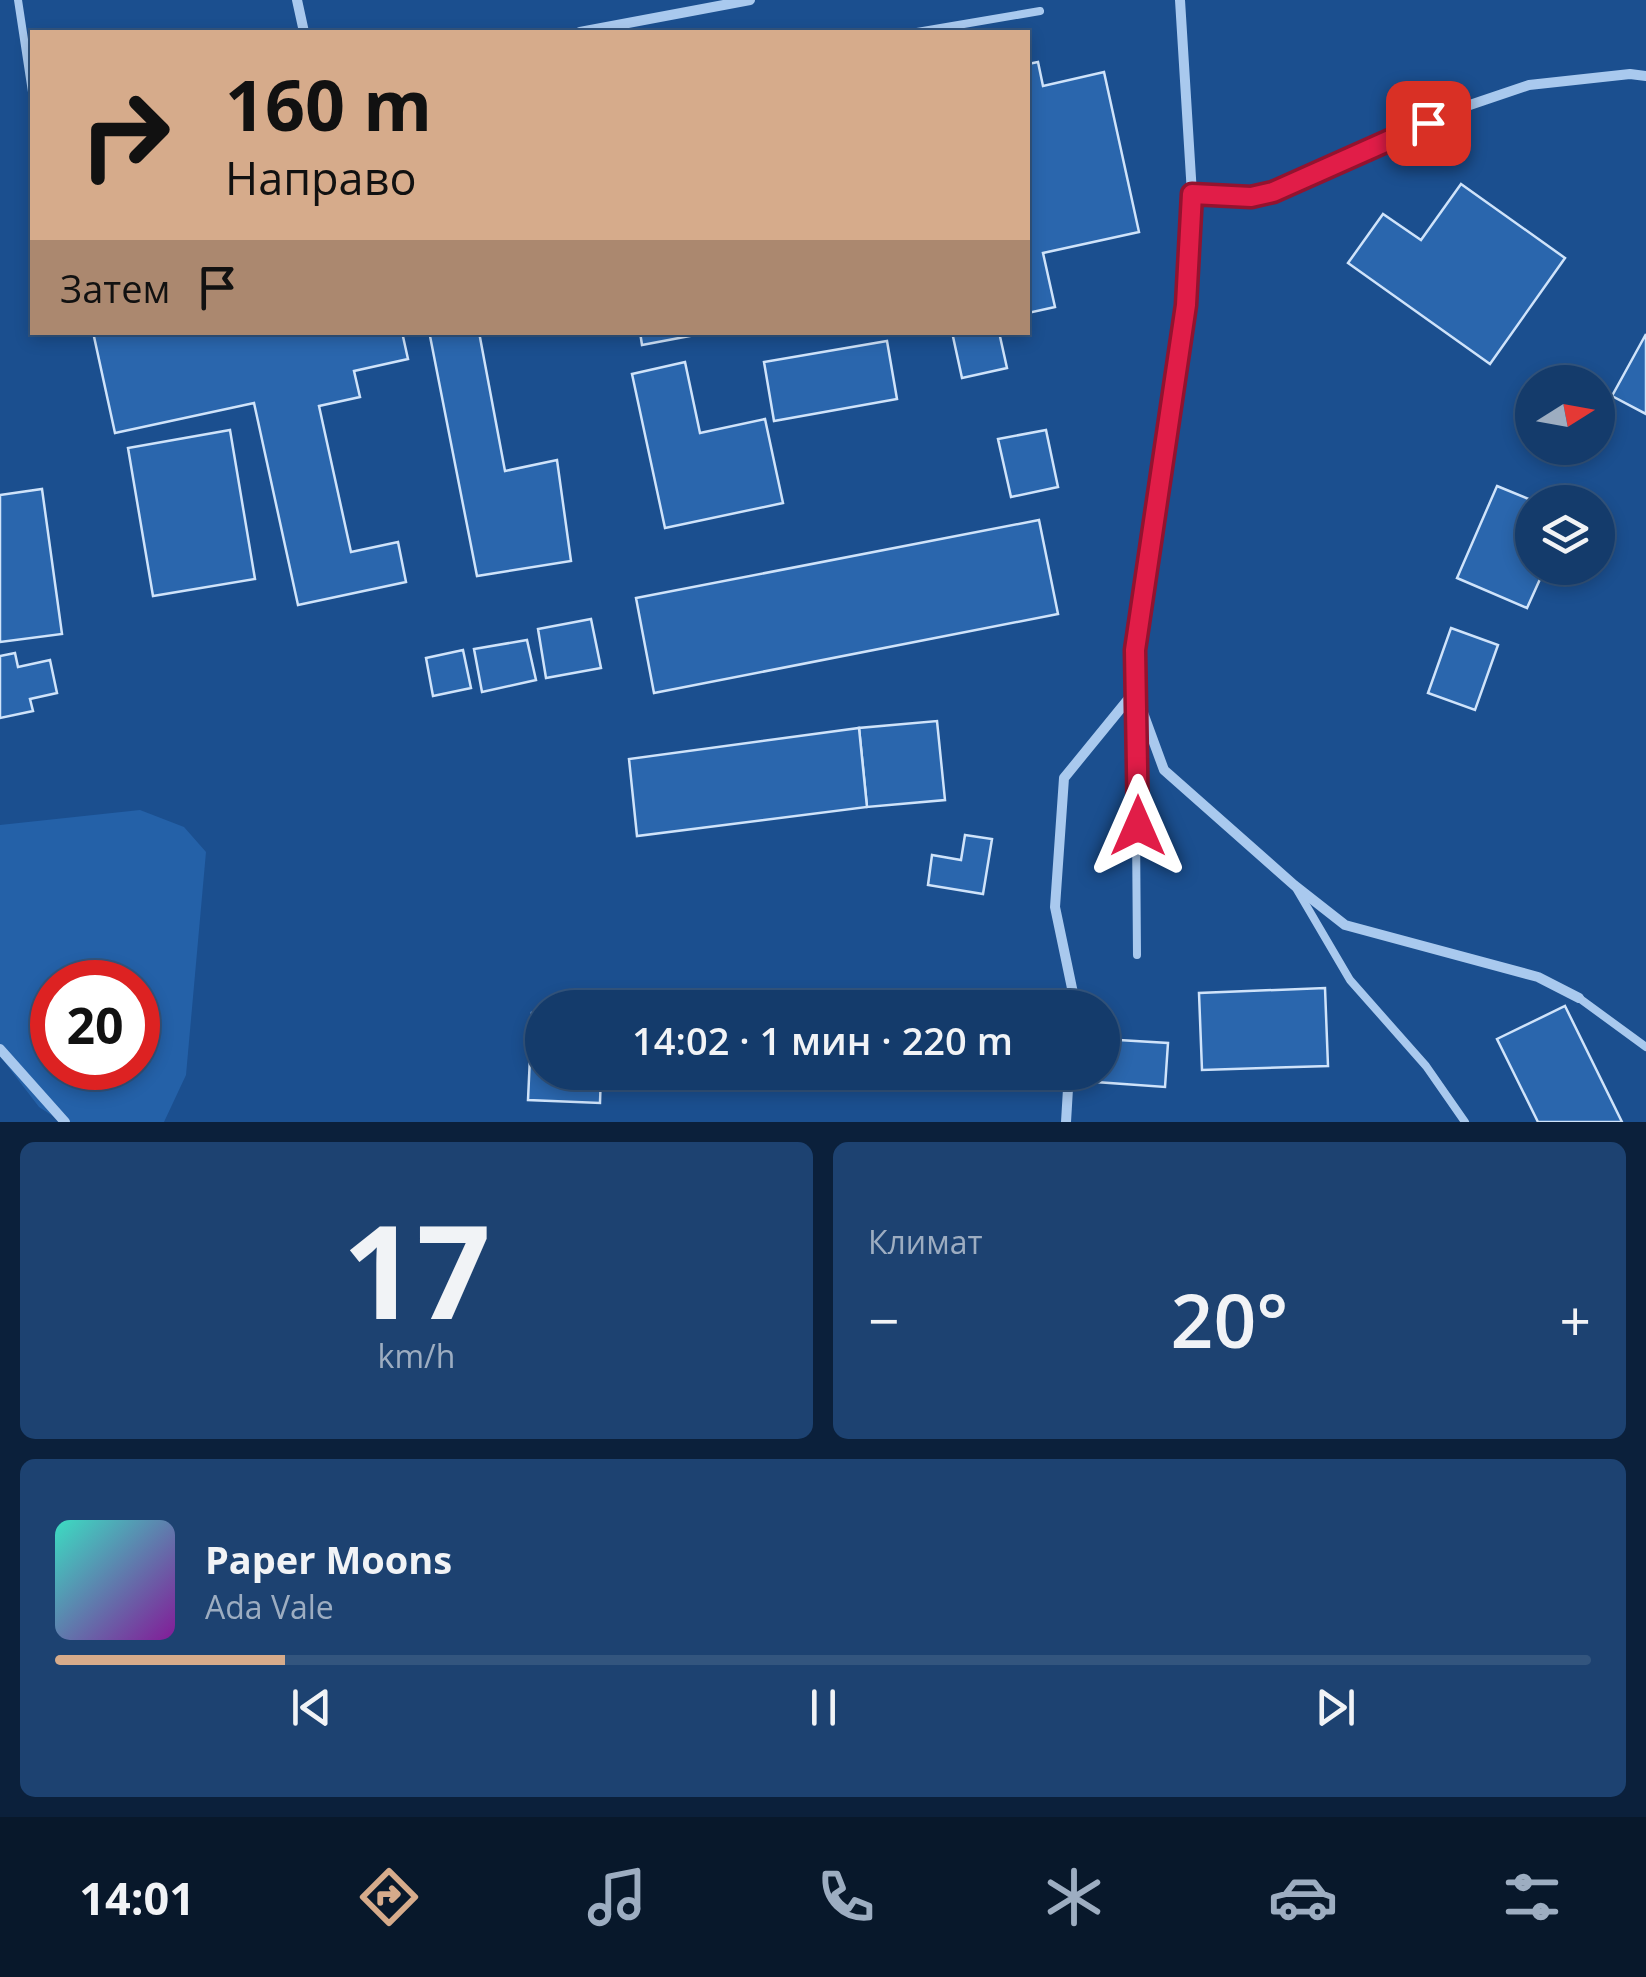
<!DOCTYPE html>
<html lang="ru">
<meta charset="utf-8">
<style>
:root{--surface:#143b6b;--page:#1d4271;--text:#f1f3f6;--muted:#9dadc1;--line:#33557e;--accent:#d6ab8b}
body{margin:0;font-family:"Open Sans",sans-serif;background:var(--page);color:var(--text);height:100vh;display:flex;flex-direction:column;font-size:38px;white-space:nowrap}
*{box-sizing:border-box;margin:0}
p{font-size:32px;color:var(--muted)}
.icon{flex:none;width:55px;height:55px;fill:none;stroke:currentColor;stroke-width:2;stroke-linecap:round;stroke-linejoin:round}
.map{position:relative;height:1122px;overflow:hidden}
.details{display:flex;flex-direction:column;gap:20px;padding:20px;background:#0b203b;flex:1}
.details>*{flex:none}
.top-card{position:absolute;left:30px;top:30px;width:1000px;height:305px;border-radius:0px;box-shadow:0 5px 15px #0003,0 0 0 2px var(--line);background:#d6ab8b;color:#111;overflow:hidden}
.needle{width:65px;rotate:79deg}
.tools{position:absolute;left:1515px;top:365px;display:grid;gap:20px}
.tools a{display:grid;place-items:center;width:100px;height:100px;border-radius:50%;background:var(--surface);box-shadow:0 5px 15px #0003,0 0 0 2px var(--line);font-size:50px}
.speed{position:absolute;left:30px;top:960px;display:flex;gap:20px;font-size:50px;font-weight:700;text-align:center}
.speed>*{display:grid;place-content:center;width:130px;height:130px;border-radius:50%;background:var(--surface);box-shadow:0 5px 15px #0003,0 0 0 2px var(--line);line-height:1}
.speed .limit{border:15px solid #d22;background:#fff;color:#111}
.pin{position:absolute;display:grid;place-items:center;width:85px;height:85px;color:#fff;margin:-42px;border-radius:20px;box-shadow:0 5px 15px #0006}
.me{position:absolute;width:110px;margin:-55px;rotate:0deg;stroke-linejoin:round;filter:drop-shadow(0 0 8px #0008)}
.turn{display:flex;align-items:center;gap:35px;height:210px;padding:0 30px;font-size:45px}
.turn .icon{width:130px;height:130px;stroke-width:2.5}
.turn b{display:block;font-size:70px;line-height:85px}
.then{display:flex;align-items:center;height:95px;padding:0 30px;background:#0003;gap:20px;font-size:38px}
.big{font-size:75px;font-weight:600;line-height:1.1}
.details .widget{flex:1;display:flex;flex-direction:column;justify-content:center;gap:15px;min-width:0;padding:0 35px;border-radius:15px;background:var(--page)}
.details .dial{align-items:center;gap:0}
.dial b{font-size:130px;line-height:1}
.song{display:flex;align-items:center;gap:30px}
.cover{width:120px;height:120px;border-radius:15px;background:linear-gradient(135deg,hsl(170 70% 55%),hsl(290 70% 35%))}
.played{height:10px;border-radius:5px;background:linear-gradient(90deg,var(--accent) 15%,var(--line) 15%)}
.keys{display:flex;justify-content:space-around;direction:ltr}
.heat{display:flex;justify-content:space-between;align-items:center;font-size:55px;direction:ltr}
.details .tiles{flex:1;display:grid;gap:20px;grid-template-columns:1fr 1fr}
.widget:last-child{grid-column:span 2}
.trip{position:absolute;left:525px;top:990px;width:595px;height:100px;border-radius:50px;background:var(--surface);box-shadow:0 5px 15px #0003,0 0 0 2px var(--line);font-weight:600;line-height:100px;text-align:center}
.dock{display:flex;height:160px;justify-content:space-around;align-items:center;background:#08182b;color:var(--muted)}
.dock .icon{width:70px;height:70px}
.dock .selected{color:var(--accent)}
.dock b{font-size:45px;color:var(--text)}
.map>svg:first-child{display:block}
</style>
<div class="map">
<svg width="1646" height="1122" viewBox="0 0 1646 1122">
<rect width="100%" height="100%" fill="#1b4f8f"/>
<path fill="#2461a8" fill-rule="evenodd" d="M140 810 184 827 206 852 186 1075 164 1122H62L39 1107 0 1056V825ZM52 982H138V1068H52Z"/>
<g fill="#2a66ad" stroke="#cfe3fa" stroke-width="2.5">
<path d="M1038 62 1043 86 1104 72 1139 232 1043 253 1055 307 1028 313V64Z"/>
<path d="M1461 184 1565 258 1490 364 1348 263 1383 214 1421 240Z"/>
<path d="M93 332H402L408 359 354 371 360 397 319 406 351 552 398 542 406 582 298 605 254 403 115 433Z"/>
<path d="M447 332H479L505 471 557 460 571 561 477 576 430 336Z"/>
<path d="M640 332H711L642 345Z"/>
<path d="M952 332H999L1007 368 962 378Z"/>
<path d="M1646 334V414L1612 396Z"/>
<path d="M887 341 897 399 774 421 764 362Z"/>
<path d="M685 362 700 433 765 419 783 503 665 528 632 374Z"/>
<path d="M230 430 255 579 153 596 128 448Z"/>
<path d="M1046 430 1058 487 1011 497 998 439Z"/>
<path d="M1497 486 1536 502H1532V568H1545L1527 608 1457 578Z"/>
<path d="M42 489 62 634 0 642V495Z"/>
<path d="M1039 520 1058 614 654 693 636 598Z"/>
<path d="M591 619 601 668 546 678 538 629Z"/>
<path d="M1451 628 1498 645 1475 710 1428 693Z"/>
<path d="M527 640 536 680 482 692 474 649Z"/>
<path d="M463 650 471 688 433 696 426 658Z"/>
<path d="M15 653 18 667 50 660 57 693 30 699 33 711 0 718V656Z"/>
<path d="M937 721 945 800 867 807 859 728Z"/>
<path d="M859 728 867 807 637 836 629 759Z"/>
<path d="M965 835 992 839 983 894 928 885 932 855 961 860Z"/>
<path d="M1325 988 1328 1066 1202 1070 1199 993Z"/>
<path d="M1565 1006 1622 1122H1538L1497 1039Z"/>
<path d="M532 1013H542V1072H601L600 1103 528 1100Z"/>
<path d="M1102 1039 1168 1043 1165 1087 1096 1082V1072H1102Z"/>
</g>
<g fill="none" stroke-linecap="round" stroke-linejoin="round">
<g stroke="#a9c9ee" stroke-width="8">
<path d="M18 0 32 92"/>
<path d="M917 32 1040 11"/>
<path d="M1135 701 1137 955"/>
<path d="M1296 888 1350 980 1426 1066 1465 1122"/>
<path d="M1579 998 1646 1047"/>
</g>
<g stroke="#a9c9ee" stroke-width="10">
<path d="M297 0 304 32"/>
<path d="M580 32 750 0"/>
<path d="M1192 194 1251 197 1273 192 1458 109 1529 85 1630 74 1646 76"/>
<path d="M1135 691 1164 770 1294 885 1345 925 1538 977 1579 998"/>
<path d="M1072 1008 1073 993 1055 907 1064 778 1135 691V650L1186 305 1192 245V194L1180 0"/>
<path d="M0 1049 65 1122"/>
<path d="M1066 1122 1069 1072"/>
</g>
</g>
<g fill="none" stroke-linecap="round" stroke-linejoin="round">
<defs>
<path id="route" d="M1138 826 1135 650 1186 305 1192 194 1251 197 1273 192 1428 123"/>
</defs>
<use href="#route" stroke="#92132f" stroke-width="25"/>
<use href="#route" stroke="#e11d48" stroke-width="18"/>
</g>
</svg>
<div class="tools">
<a><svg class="needle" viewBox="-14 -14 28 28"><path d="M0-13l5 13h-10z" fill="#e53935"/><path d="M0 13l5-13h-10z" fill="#9dadc1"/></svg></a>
<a><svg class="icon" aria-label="layers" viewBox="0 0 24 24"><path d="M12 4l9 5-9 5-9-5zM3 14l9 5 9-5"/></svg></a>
</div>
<div class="speed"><div class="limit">20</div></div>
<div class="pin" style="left:1428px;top:123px;background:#d93025"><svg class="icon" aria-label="arrive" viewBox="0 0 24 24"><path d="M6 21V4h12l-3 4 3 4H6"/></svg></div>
<svg class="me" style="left:1138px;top:826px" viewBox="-20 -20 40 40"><path d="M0-17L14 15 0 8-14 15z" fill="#e11d48" stroke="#fff" stroke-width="4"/></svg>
<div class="trip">14:02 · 1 мин · 220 m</div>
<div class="top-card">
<div class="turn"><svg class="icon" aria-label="right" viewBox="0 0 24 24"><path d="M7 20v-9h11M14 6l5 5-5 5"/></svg><div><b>160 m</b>Направо</div></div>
<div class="then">Затем<svg class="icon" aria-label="arrive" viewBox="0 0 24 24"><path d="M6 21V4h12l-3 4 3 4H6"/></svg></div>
</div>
</div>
<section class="details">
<div class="tiles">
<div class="widget dial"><b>17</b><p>km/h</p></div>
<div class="widget"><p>Климат</p>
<div class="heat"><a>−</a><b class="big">20°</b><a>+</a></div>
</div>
<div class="widget">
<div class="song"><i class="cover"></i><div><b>Paper Moons</b><p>Ada Vale</p></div></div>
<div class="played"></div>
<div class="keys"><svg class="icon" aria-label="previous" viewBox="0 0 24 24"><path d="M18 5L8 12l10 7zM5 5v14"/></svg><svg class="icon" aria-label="pause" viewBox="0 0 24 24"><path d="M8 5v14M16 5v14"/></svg><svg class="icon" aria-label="next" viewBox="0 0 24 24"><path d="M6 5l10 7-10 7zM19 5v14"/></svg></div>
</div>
</div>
</section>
<nav class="dock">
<b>14:01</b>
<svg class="icon selected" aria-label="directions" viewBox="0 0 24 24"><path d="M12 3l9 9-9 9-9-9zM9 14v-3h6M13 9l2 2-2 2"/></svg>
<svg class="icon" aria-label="music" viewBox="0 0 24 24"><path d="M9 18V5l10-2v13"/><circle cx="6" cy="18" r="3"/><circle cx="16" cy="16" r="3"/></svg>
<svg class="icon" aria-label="phone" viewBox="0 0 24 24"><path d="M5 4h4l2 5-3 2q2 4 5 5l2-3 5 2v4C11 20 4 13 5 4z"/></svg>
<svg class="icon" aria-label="climate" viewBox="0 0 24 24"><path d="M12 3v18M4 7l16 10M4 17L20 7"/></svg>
<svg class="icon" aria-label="car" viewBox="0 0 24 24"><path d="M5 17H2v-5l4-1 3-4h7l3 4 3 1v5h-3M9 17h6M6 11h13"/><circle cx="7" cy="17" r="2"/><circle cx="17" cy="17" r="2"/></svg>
<svg class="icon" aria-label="filters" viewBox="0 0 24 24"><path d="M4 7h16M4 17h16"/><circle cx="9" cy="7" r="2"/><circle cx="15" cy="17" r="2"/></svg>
</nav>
